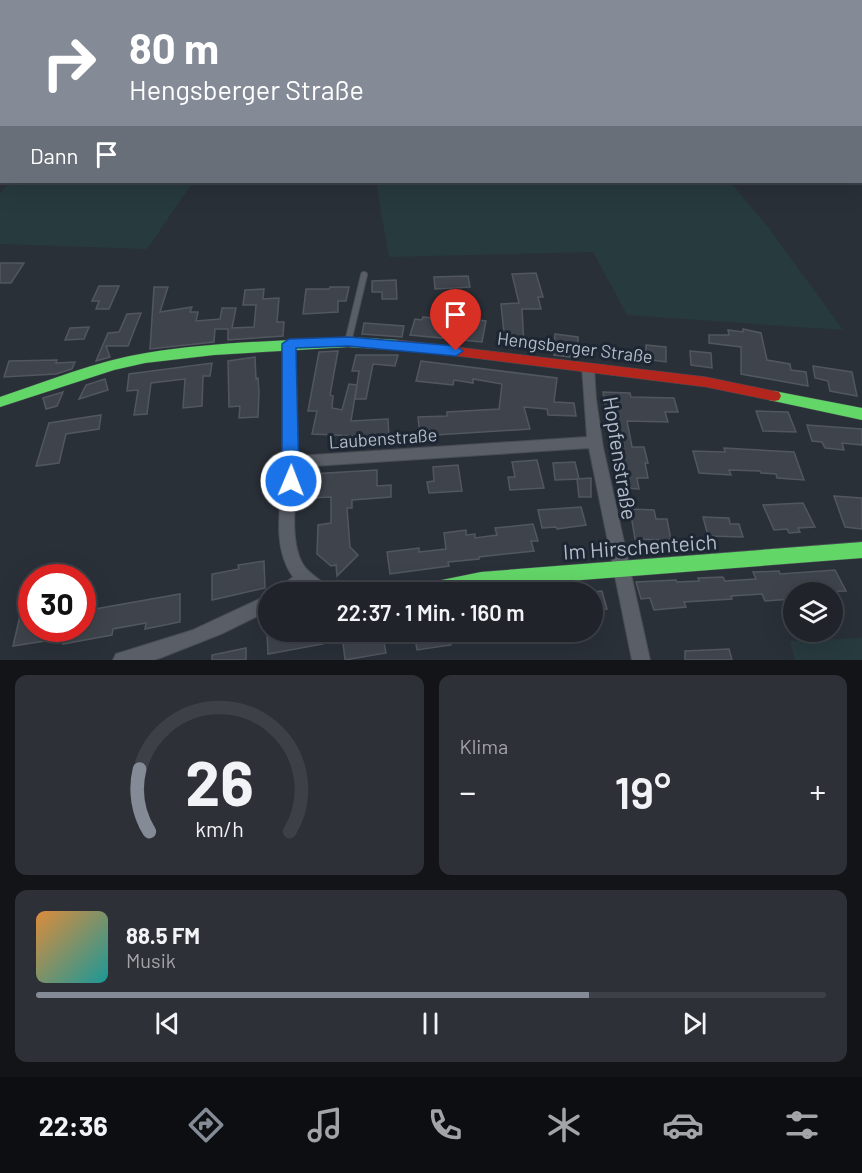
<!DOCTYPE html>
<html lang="de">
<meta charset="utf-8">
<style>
:root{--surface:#20242a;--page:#2d3036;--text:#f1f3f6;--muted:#a2a4a8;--line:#3d4147;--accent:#848b96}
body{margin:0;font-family:Barlow,sans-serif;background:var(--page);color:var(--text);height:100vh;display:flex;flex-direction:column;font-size:22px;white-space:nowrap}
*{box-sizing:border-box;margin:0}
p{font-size:20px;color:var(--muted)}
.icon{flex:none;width:33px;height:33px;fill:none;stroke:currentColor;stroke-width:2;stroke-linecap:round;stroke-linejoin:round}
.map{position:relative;height:660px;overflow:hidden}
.drawer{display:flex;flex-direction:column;gap:15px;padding:15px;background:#121417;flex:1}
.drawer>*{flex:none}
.guide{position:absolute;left:0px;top:0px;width:862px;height:183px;box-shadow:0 6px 24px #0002,0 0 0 2px var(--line);background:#848b96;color:#fff;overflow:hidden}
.controls{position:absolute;left:783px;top:582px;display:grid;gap:12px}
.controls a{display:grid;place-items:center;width:60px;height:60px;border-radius:50%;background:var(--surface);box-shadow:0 6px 24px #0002,0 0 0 2px var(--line);font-size:30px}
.speed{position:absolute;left:18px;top:564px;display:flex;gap:12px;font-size:30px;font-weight:700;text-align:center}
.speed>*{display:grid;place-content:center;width:78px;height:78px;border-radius:50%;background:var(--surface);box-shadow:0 6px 24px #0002,0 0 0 2px var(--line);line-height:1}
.speed .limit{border:9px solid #d22;background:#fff;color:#111}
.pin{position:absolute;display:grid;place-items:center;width:51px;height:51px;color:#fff;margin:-62px -26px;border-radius:50% 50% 50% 0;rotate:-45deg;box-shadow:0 0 6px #0007}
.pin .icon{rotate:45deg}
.me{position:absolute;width:66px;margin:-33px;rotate:1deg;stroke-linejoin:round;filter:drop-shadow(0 0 4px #0008)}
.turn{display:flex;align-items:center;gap:21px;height:126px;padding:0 30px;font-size:27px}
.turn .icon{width:78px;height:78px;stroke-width:2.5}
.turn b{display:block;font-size:42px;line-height:51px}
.then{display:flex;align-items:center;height:57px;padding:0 30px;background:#0003;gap:12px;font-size:22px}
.big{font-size:45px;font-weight:600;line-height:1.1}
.drawer .widget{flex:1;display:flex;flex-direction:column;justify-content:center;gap:9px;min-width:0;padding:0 21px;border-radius:12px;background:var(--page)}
.drawer .dial{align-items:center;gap:0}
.dial svg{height:156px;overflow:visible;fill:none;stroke:var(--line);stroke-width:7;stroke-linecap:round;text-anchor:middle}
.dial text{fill:var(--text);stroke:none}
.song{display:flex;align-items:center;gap:18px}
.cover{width:72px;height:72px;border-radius:9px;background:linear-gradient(135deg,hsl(30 70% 55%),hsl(180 70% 35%))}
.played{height:6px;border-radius:3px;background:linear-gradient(90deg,var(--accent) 70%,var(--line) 70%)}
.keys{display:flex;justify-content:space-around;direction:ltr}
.heat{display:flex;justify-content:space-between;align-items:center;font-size:33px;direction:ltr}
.drawer .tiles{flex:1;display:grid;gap:15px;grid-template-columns:1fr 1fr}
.widget:last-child{grid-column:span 2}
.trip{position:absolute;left:258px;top:582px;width:345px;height:60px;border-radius:30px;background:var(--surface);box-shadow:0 6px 24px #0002,0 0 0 2px var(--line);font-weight:600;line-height:60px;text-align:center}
.tabs{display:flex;height:96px;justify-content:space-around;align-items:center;background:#0d0e11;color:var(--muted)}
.tabs .icon{width:42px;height:42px}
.tabs .current{color:var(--accent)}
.tabs b{font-size:27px;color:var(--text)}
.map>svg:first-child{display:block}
</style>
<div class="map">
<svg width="862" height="660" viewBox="0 0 862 660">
<rect width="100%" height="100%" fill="#2a3038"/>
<g fill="#273a3e">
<rect x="279" y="0" width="421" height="1"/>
<path d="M10 182H193L147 249 0 244V193Z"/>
<path d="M376 182H730L768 227 843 330 627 315 593 252 389 257Z"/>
<path d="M862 638V660H795L790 641Z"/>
</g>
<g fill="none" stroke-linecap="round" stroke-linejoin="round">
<path stroke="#19273c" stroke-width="2" d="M438 2 440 0"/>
</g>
<g fill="#3f444c" stroke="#52575f" stroke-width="1.5">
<path d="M0 263H24L11 283H0Z"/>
<path d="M536 273 543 297H538L541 309H522L524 345 505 344 501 304 519 303 512 274Z"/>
<path d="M468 276 470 287 435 289 434 277Z"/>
<path d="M396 280 397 299H382V292H372V281Z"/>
<path d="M99 286H119L109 309H96L99 301H92Z"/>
<path d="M154 287H168L160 312 192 307 190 312H198L196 321 220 319 222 308H236L232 328 254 327 256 305H243L245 290 264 289 263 299 279 298 277 322H284L283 336 228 340V329H215L214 342 150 349Z"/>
<path d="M330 287H349L346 301H338V312L303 314 306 289H329Z"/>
<path d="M141 313 128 346H106L110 357 96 361 108 333 119 332 127 314Z"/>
<path d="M423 317 453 320 454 317 486 321 482 342 410 335 415 319 422 320Z"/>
<path d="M364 323 404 326 402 337 362 334Z"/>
<path d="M89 327 84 339 65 340 70 328Z"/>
<path d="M743 329 761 333 767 360 790 364 791 370 806 372 808 386 741 374V347L709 343V335H729L728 330 743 332Z"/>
<path d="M555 334 578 337V358L554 355Z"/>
<path d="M646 345 666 347V362L646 359Z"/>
<path d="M338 351 330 395 333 396 332 408 342 410 349 384 357 385 351 421 388 419 389 437 357 439V436L312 434 317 411H308L319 352Z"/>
<path d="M690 351 711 353 712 368 691 365Z"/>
<path d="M356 355H398L395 366 373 364 366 399H355L359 371H352Z"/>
<path d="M255 357 256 379 258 378 259 392 258 417 239 418 240 406 229 407 228 361Z"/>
<path d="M57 360 56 363 75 362 72 369 56 374 4 377 9 361Z"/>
<path d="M421 361 557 378 554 402 574 403 576 416 548 415 547 409 524 407 530 429 420 436 418 417 447 416V412L499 409 502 384 473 379V383L454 380 453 385 416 381Z"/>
<path d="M212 363 210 376H203L202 406 183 408 185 379 151 383 147 414 134 415 138 390 127 391 129 374Z"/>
<path d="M813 366 852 372 857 396 830 391 828 381 815 378Z"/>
<path d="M105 379 108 390 79 399 86 385Z"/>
<path d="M63 392 57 406 46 409 43 398Z"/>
<path d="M603 392 630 393 631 397 674 398 678 412H665L668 422 627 421 632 447H644L648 463H645L648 478H637L639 489 621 488 616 462H620L612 417H607Z"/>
<path d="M756 411 788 412 796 432 763 431Z"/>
<path d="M101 415 99 429 66 434 59 463 36 466 49 423Z"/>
<path d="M807 425 862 429V445L842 443 844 450 825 448 822 442 812 441Z"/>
<path d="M724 448 794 452 804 480 777 478 776 474 761 473 760 471 729 470 731 475 699 473 693 451 725 452Z"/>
<path d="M537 460 544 488 510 490 508 477H515L512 462Z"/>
<path d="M575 462 579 479 555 480 553 463Z"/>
<path d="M458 465 462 491 429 493 427 482 434 481 433 467Z"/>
<path d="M377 470V486L391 485V497L352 500V508H347L350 547 358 555 337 576 336 565 331 566 317 554 318 525 331 523V497L310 498V474Z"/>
<path d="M591 478V497H579L577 479Z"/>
<path d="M834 496 862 498V529L845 527Z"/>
<path d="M803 503 815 527 798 528 800 532 789 533 787 529 774 530 763 505Z"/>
<path d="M581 507 586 525 557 529 556 527 542 528 538 510Z"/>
<path d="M630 509 654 510 656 519H667L671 540 635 539Z"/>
<path d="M703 517 729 518 730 524H739L743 537 708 536Z"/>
<path d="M533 524 538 541H531L534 551 479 557V559L448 562 449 566 390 574 387 552 419 548V552L446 549 444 533 466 530V535L475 534V538L497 535 495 528Z"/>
<path d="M264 561 265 588 212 600V574L239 569 238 565Z"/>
<path d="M835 570 846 591 789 592 792 599 765 601 762 594 731 596 732 599 684 602 686 607 654 610 650 598 641 599 636 582 676 580 677 582 699 581 698 578 723 577 725 581 756 579 753 572 779 571 780 574Z"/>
<path d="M602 591 607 609 592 610V592Z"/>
<path d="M180 594V622L145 629 146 623 113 629 112 635 63 644 64 638 13 646 20 616 32 614V628H82L84 611Z"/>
<path d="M280 632H322L323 644 268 654 267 634Z"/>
<path d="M350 632H382L386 653 345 660 342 633Z"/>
<path d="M414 632H448L451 645 417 650Z"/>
<path d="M246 648V660H212V655Z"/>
<path d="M729 649 732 660H685V651Z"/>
</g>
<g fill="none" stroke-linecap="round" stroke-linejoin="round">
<defs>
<path id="lane" d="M348 342 364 275"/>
<g id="street">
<path d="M289 340 295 344 298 456 587 437 582 367 584 364H592L594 367 596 399 603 447 650 660H632L589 448 298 467C296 495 288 542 304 566 312 577 327 582 331 592H310L303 588 297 592H277L279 587 293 577C269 543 283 498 284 459 284 421 283 382 283 344Z"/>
<path d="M268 595V611L221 634 160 658 154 660H113L116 654 193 630Z"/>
</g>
<g id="fast">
<path d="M348 337 398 340 405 345 398 350 348 347 214 355 145 363 114 370 0 407V397C48 381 96 361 146 353 212 342 281 341 348 337Z"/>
<path d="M774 391 862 408V420L769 400 767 396 769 392Z"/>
<path d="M862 542V558L481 588 460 592H413L415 586 422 584 481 572Z"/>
</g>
<path id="jam" d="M398 340 706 377 774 391 779 392 781 396 779 400 774 401 706 387 393 348 391 345 393 342Z"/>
</defs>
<use href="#lane" stroke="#484c55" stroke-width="8"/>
<use href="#street" stroke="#484c55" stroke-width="2"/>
<use href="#fast" stroke="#484c55" stroke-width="1"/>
<use href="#jam" stroke="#484c55" stroke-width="1"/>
<use href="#lane" stroke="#5a5e66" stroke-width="6"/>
<use href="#street" fill="#5a5e66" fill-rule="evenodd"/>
<use href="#fast" fill="#63d668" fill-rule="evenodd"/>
<use href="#jam" fill="#b3261e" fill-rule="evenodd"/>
</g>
<path fill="#1a73e8" stroke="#114b97" stroke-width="1.5" d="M348 337 456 346 463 351 456 356 348 346 296 348 299 481 296 485 291 487 285 485 282 481V344L289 339Z"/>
<g text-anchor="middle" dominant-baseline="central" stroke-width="6" stroke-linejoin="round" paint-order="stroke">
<g font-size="18" fill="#b4bcc9" stroke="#1d2633">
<text transform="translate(575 347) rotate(7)">Hengsberger Straße</text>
<text transform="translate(383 438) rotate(-4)">Laubenstraße</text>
</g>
<g font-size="21" fill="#b4bcc9" stroke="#1d2633">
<text transform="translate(621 458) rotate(81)">Hopfenstraße</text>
<text transform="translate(640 546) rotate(-4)">Im Hirschenteich</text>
</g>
</g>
</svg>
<div class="controls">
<a><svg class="icon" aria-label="layers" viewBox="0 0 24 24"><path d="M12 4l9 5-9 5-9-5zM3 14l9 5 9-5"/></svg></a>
</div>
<div class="speed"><div class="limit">30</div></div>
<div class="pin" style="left:456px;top:351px;background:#d93025"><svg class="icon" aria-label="arrive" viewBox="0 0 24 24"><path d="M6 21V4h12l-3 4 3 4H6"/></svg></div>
<svg class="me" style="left:291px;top:481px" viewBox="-20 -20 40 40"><circle r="17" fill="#1a73e8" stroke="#fff" stroke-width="3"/><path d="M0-11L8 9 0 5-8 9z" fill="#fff"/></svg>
<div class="trip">22:37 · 1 Min. · 160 m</div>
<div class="guide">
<div class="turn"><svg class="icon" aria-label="right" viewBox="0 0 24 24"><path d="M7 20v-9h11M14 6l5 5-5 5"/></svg><div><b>80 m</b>Hengsberger Straße</div></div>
<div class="then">Dann<svg class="icon" aria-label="arrive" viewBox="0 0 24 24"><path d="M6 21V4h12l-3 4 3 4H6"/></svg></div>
</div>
</div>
<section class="drawer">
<div class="tiles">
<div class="widget dial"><svg viewBox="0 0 100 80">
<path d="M14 69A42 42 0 1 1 86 69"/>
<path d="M14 69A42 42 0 0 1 9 37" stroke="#848b96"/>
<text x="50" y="56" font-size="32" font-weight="700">26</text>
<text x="50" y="72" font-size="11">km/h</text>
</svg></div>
<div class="widget"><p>Klima</p>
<div class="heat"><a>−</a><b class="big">19°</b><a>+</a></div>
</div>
<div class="widget">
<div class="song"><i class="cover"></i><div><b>88.5 FM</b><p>Musik</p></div></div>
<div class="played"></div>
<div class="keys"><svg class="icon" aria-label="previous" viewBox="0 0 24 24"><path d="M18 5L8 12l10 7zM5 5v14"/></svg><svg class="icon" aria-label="pause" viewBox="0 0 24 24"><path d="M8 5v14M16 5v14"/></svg><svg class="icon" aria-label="next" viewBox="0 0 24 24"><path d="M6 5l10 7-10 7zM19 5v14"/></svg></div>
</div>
</div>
</section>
<nav class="tabs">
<b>22:36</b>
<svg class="icon current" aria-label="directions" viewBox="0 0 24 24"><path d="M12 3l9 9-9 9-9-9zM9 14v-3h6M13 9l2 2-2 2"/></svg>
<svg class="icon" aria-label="music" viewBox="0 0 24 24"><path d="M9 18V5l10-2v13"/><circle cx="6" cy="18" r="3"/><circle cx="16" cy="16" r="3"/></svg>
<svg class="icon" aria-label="phone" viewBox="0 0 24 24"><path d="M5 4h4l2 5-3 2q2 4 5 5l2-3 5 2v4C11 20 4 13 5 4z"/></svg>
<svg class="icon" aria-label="climate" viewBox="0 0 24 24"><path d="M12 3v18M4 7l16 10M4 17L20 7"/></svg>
<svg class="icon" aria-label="car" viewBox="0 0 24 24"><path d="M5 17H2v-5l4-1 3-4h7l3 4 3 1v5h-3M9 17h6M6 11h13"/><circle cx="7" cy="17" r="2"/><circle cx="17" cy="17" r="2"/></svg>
<svg class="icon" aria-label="filters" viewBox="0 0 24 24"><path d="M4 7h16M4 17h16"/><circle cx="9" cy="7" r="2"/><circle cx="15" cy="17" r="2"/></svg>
</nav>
